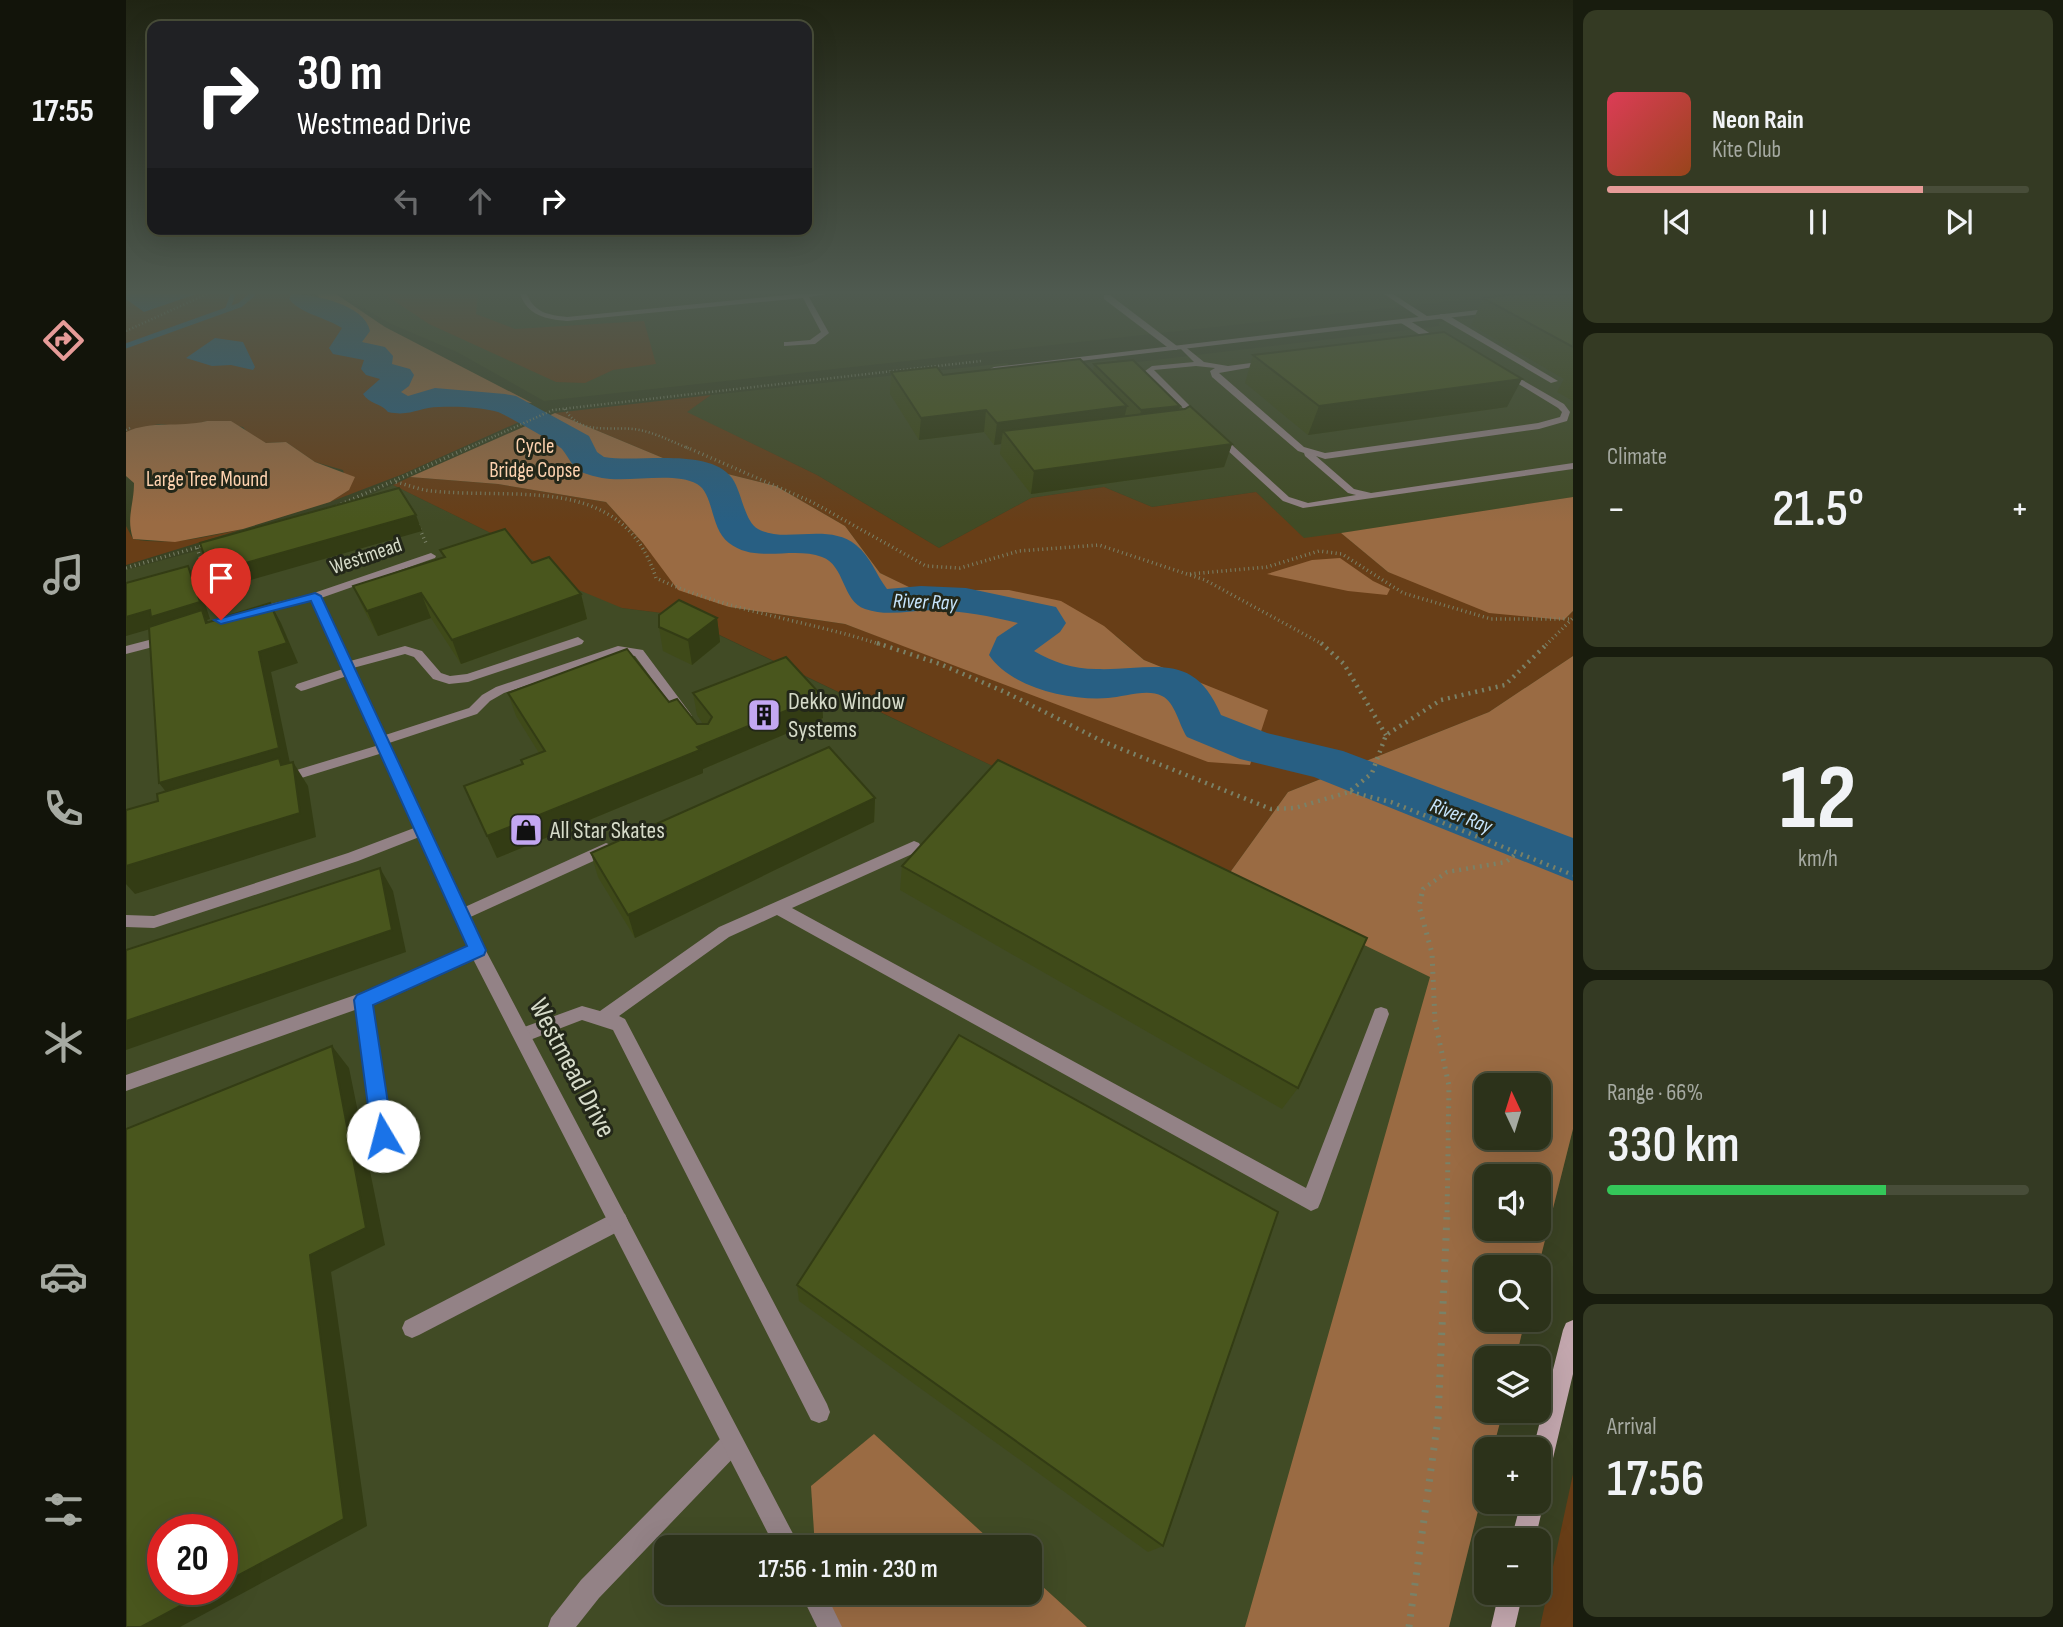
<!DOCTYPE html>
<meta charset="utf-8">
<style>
:root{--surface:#2c321a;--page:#343a23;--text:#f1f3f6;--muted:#a6aaa2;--line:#484d39;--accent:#e69b98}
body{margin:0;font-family:"Sofia Sans Condensed",sans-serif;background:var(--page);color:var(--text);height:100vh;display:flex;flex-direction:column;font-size:26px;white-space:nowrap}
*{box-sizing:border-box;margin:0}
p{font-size:23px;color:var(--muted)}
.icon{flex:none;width:38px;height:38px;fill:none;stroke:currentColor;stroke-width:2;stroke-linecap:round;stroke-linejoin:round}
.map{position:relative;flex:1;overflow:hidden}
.drawer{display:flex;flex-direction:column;gap:10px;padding:10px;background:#181c0e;width:490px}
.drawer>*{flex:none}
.hud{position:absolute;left:21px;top:21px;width:665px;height:214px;border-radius:14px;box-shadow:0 7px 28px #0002,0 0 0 2px var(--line);background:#202124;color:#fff;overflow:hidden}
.needle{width:46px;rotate:356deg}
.controls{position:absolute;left:1348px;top:1073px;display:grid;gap:14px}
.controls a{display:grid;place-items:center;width:77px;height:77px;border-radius:14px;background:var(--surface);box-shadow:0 7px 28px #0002,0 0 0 2px var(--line);font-size:35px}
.speed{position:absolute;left:21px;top:1514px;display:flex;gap:14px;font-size:35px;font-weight:700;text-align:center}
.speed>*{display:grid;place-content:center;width:91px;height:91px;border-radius:50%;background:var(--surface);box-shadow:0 7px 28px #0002,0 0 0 2px var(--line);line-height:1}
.speed .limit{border:10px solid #d22;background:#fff;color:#111}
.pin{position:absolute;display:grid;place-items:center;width:60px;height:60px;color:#fff;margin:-72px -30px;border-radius:50% 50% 50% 0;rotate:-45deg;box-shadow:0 0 7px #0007}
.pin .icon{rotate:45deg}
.me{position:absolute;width:77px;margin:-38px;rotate:352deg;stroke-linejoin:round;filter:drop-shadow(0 0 5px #0008)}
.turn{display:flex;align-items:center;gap:24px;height:147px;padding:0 35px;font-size:32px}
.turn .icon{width:91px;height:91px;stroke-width:2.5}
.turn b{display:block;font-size:49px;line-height:60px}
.lanes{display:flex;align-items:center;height:66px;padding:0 35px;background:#0003;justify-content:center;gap:35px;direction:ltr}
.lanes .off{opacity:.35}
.big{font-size:52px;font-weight:600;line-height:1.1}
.drawer .tile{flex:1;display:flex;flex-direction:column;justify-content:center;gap:10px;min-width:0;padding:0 24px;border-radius:14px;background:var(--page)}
.drawer .dial{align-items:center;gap:0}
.dial b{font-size:91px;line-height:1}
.song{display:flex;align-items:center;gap:21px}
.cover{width:84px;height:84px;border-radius:10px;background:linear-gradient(135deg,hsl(350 70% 55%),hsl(20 70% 35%))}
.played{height:7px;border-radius:4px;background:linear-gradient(90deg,var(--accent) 75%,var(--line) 75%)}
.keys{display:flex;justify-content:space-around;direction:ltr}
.heat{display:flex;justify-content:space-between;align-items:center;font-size:38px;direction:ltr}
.charge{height:10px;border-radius:5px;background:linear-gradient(90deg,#34c759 66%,var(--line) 0)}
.trip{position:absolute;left:528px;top:1535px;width:388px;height:70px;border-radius:14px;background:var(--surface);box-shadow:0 7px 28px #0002,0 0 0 2px var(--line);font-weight:600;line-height:70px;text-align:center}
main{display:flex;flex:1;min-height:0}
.tabs{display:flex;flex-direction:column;width:126px;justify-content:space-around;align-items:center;background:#12140a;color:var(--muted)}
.tabs .icon{width:49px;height:49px}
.tabs .on{color:var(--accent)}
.tabs b{font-size:32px;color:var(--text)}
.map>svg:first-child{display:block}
</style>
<main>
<nav class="tabs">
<b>17:55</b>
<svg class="icon on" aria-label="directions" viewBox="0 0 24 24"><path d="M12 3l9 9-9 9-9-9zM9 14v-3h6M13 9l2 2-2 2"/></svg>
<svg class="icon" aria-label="music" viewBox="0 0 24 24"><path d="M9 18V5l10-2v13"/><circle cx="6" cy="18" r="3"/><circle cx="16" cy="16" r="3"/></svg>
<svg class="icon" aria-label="phone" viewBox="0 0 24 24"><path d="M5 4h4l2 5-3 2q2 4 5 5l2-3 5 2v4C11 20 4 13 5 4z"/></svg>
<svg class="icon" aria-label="climate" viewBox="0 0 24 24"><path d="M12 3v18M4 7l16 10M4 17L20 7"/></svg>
<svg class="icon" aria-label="car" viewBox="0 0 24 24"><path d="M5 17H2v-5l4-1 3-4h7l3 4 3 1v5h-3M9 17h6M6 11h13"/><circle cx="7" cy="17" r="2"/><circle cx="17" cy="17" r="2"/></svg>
<svg class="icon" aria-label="filters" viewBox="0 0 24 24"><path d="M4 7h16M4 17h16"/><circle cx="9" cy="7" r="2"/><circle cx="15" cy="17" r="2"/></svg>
</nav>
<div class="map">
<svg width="1447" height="1627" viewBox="0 0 1447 1627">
<rect width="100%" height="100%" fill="#3a4223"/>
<g fill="#414b25" fill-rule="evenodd">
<path d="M213 294H1390L418 401 331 352 263 323Z"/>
<path d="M1447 307V497L1178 539 1130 492 1026 507 978 487 905 498 813 548 691 475 560 412 585 395 881 363 889 371 990 359 995 364 1314 326 1312 322Z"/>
<path d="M267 485 375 538 496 608 551 615 1447 1044V1129L1412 1268 1360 1267V1320H1399L1390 1358H1360V1410L1377 1411 1367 1449H1360V1479L1323 1627H0V570L177 522ZM1360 1085H1412V1138H1360ZM1360 1176H1412V1228H1360ZM37 1530H96V1589H37ZM541 1547H905V1592H541Z"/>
</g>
<g fill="#683e17">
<path d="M0 294H175L174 300 223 324 225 333 213 348 215 352 245 354 248 357 247 371 267 377 248 395 264 401 269 406 281 408 312 399 371 405 402 418 277 474 204 502 223 490 217 470 189 462 160 442 140 443 124 436 117 427 81 421 59 427 33 424 0 432Z"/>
<path d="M258 294H352L350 314 389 329 518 321 530 364 487 370 459 383 430 382 303 324Z"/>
<path d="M585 395 561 412 691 475 813 548 905 498 978 487 1026 507 1130 492 1178 538 1215 533 1262 572 1438 620 1447 611V656L1363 712 1162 792 1100 878 552 615 496 608 443 586 375 538 267 485 284 477 372 484 480 502 517 543 603 607 719 624 863 677 1086 688 1018 660 990 636 764 588 772 582 754 573 719 526 650 486 537 458 429 413Z"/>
<path d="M0 526 7 539C45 546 80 537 117 529L0 565Z"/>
<path d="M1447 1474V1627H1414Z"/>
</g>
<g fill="#9a6b43" fill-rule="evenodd">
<path d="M192 294H210L259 327 406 403 328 396 276 399 268 392 284 376 264 368V360L257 350 222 347 234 331V323L193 298Z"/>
<path d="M429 413 537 458 650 486 719 526 754 573 789 590H883L935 601 978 626 1018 660 1142 710 1124 765 1082 762 719 624 603 607 552 590 517 543 480 502 372 484 284 477Z"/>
<path d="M81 421H105L140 443 160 442 189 462 229 477 223 490 204 502 117 529 49 542 7 539C0 517 8 506 8 483L0 476V432C26 420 52 428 81 421Z"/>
<path d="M1447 497V611L1438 620 1363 613 1262 572 1215 533Z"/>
<path d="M1214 558 1247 581 1264 589 1261 595 1222 591 1141 574 1186 560Z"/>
<path d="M1447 656V1129L1412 1268 1360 1267V1320H1399L1390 1358H1360V1410L1377 1411 1367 1449H1360V1479L1323 1627H1119L1304 977 1100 878 1162 792 1363 712ZM1360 1085H1412V1138H1360ZM1360 1176H1412V1228H1360Z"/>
<path d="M748 1434 872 1547H689L685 1486Z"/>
<path d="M905 1576 961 1627H694L692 1593 905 1592Z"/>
</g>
<g fill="#285f83">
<path d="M0 294H70L18 312 0 299Z"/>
<path d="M89 338 117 342 129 367 127 370 105 365 86 366 60 358Z"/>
</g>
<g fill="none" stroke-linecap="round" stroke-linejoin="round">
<g stroke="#285f83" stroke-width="5">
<path d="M102 308 107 294"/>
<path d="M0 346 114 305 127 294"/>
</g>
<path fill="#285f83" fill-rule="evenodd" d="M165 294C186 294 239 304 244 331L236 342 259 347 267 356 266 364 284 369 288 375 283 386 275 392 282 396 309 388 379 394 390 396 463 436 471 452 478 457C512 463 583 447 606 478 616 492 618 521 632 529 659 544 702 522 730 545 745 557 750 575 761 589L795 586 840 588 930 607 940 623 934 632 908 651C927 662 947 669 970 669 1027 671 1067 649 1095 715L1141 733 1217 751 1447 838V881L1188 777 1114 759 1061 737C1053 725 1049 702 1036 696 1022 688 997 697 982 698 945 701 885 688 863 655L871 637 892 623C864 616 836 611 808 610 784 610 762 617 739 609 716 601 719 565 696 557 667 546 630 564 603 543 584 529 588 493 571 484 548 471 503 483 476 478 446 471 452 471 436 449 434 445 378 414 372 412 356 407 330 406 313 407 293 407 285 417 262 412 255 403 243 404 237 394L254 379 240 375 235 369 238 360 207 354 203 348 216 328C201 318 173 313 163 299Z"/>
<g stroke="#7a8167" stroke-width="2.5" stroke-dasharray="1 2.5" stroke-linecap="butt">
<path d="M0 331 81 294"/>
<path d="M439 409C456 439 490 423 518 431 534 435 549 443 564 449"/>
<path d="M0 430 4 428"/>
<path d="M340 449 427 410 855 361"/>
</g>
<g stroke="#7a8167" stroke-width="3.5" stroke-dasharray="1 3.5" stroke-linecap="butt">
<path d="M560 447 686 502 800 566 834 568 893 551 973 545 1079 580 1198 645"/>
<path d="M270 482C282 485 294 490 306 491 392 500 496 473 530 578 602 612 681 620 756 645"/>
<path d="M211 506 344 447"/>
<path d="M292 525 300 543"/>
<path d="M71 548 95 620"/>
<path d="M0 568 79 545"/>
<path d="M1064 574 1141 567 1193 551 1216 554 1277 593 1365 619H1445"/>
<path d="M1420 645 1447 618"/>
</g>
<g stroke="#7a8167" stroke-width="4.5" stroke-dasharray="2 5" stroke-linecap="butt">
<path d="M751 643 814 664 879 692 978 742 1145 809 1169 808 1223 792 1246 773 1260 735 1315 700 1379 685 1422 643"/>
<path d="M1195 643 1218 664 1260 735"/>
<path d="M1224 792 1265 802 1447 875"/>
<path d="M1295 896 1297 889 1321 872 1380 862 1391 853"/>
</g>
<path stroke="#7a8167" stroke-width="5" stroke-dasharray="2 6" stroke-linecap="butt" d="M1296 894 1293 906 1306 953 1309 1021 1323 1086 1321 1217"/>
<path stroke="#7a8167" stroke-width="7" stroke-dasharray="2.5 8" stroke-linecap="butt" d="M1283 1627 1312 1419 1321 1215"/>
<g fill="#938286" fill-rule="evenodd">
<path d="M394 294H401C408 313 423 315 441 317L670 294H700L683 297 703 333 689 344 658 346V342H661L684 340 695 332 677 298 441 321C420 319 402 316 394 294Z"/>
<path d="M1258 294H1267L1304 318 1297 320Z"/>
<path d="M978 295H984L1051 346V350H1045L978 299Z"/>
<path d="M1314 314H1320L1432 381 1425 383 1314 318Z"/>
<path d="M1275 319H1281L1305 334 1319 339 1315 341 1299 338 1275 323Z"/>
<path d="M1057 345 1078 362 1102 366 1147 360 1148 362 1144 364 1093 373 1178 447 1199 453 1412 423 1434 417 1436 412 1432 408 1376 374 1375 372 1379 370 1438 404 1444 412 1441 421 1413 429 1199 459 1190 456 1228 489 1245 493 1447 463V469L1177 508 1157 501 1088 438V434H1094L1163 497 1182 503 1230 495 1222 493 1179 456 1178 453 1172 451 1086 377 1084 371 1089 368 1070 366 1028 370 1078 420 1071 422 1019 371 1026 366 1068 362 1053 347Z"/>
<path d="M42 635 48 639 46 642 0 654V646Z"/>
<path d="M452 637 458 641 456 644 342 682 323 684 307 679 288 657 279 654 227 668 229 671 227 674 179 690 175 691 169 687 171 684 217 669 215 666 217 663 279 646 296 651 315 673 324 676 341 674Z"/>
<path d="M492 646 517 650 564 713 566 716 564 719H556L509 656 493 654 378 693 364 701 351 714 260 744 265 748 263 751 156 784 149 779 151 776 253 745 248 741 250 738 343 708 356 695 370 687Z"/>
<path d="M296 825 301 826 303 830 301 834 232 861 28 928 0 927V915L28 916 222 853Z"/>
<path d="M788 841 793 843 795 847 793 851 666 908 1180 1188 1249 1009 1255 1007 1261 1009 1263 1014 1195 1201 1192 1208 1185 1211 651 915 603 937 493 1016 499 1019 701 1404 704 1412 701 1420 693 1423 685 1420 487 1030 456 1020 396 1043 390 1040 388 1035 390 1030 456 1006 474 1011 593 927Z"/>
<path d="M480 843 485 845 487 849 485 853 340 919 335 921 330 919 327 915 330 911Z"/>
<path d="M237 993 243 995 245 1000 270 1163 268 1169 261 1172 254 1169 252 1163 229 1000 231 995Z"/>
<path d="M492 1211 499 1214 502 1221 499 1228 293 1335 286 1338 279 1335 276 1328 279 1321Z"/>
<path d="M606 1432 614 1435 617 1443 614 1451 473 1598 450 1627H422L425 1618 455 1580 598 1435Z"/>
</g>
<g fill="#938286" fill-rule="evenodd">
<path d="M1369 308 1373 310 1372 312 868 371 864 369 868 367Z"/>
<path d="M305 553 310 556 309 558 195 598 358 947 674 1547H649L347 959 243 1005 0 1091V1075L232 994 342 947 185 600 129 614 123 611 125 609 185 594Z"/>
<path d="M674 1592H699L716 1627H691Z"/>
</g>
<g fill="#c3a7ae" fill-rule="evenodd">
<path d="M1447 1320V1374L1423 1475 1420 1483 1412 1486V1449H1407L1437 1330 1440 1323Z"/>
<path d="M1412 1493 1418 1502 1409 1540H1385L1395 1502H1412Z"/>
<path d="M1373 1592H1397L1389 1627H1365Z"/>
</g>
</g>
<g fill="#3f4a19">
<path d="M1447 294V401L1431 392 1438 379 1345 325 1357 298Z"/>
<path d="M1127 355 1381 407 1182 435 1119 383Z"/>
<path d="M968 364 1054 406 1053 410 1106 444 1098 467 905 494 874 454 875 444 868 445 858 432 793 440 764 394 765 372 817 375 967 372Z"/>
<path d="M314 550 406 563 455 594 461 619 335 664 305 618 252 636 238 610 227 586 317 557Z"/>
<path d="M591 618 594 642 566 665 537 651 533 627Z"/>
<path d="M382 693 543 702 571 724H577L571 715 567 693 697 718 577 769V773L371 858 338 786 397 764 395 760 413 753 390 716Z"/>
<path d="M749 798 748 822 509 938 472 877 465 853Z"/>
<path d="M776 866 1172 1088 1156 1109 774 890Z"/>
<path d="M671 1285 1037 1546 1022 1552 673 1301Z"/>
</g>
<g fill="#333c14">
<path d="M1396 379 1381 407 1182 435 1193 406Z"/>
<path d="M1001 406 996 428 877 431 875 444 868 445 871 423Z"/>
<path d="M1054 406 1050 421 1012 425 1015 410Z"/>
<path d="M860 410 858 432 793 440 795 418Z"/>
<path d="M1106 444 1098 467 905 494 908 471Z"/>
<path d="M290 515 296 531 93 589 84 573Z"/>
<path d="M62 566 72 582 84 619 81 620 88 630 31 627 0 636V617Z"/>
<path d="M295 593 305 618 252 636 241 611Z"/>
<path d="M455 594 461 619 335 664 326 640Z"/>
<path d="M144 603 155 623 172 663 145 672 165 768 49 803 33 783Z"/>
<path d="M591 618 594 642 566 665 562 640Z"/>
<path d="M696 696 697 718 577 769V773L371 858 361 836 571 747Z"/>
<path d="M167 762 182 786 190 837 9 894 0 884V866Z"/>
<path d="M749 798 748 822 509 938 502 915Z"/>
<path d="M254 868 267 891 280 952 0 1050V1021Z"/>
<path d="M206 1046 223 1068 259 1245 205 1272 241 1526 54 1627H15L86 1589H96V1584Z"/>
</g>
<g fill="#49561d" stroke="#333c14" stroke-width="2">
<path d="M1389 294H1447V347L1357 298Z"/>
<path d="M1318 332 1396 379 1193 406 1127 355Z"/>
<path d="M954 359 1001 406 871 423 860 410 795 418 765 372 811 367 817 375Z"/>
<path d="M1007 360 1054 406 1015 410 968 364Z"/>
<path d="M1064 406 1106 444 908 471 877 431 1059 409Z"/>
<path d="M273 488 290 515 84 573 74 543Z"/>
<path d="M379 529 406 563 423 557 455 594 326 640 295 593 241 611 227 586 319 557 314 550Z"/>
<path d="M62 566 74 602 25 617 24 610 0 617V583Z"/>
<path d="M553 600 591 618 562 640 533 627V615Z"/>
<path d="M144 603 161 643 133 652 153 748 33 783 23 627 76 610 80 623Z"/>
<path d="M501 649 543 702 551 699 571 724H582L586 717 567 693 660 657 696 696 571 747 574 750 361 836 338 786 397 764 395 760 419 751 382 693Z"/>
<path d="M703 747 749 798 502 915 465 853Z"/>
<path d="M153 758 155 765 167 762 174 813 0 866V810L32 801 31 794Z"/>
<path d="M872 760 1241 938 1172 1088 776 866Z"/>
<path d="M254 868 266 930 0 1021V950Z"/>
<path d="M833 1035 1152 1212 1037 1546 671 1285Z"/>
<path d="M206 1046 240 1228 184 1255 218 1519 96 1584V1530H37V1589H86L15 1627H0V1129Z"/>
</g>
<linearGradient id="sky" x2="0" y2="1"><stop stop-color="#202413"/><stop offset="0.56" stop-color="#4f5a50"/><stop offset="1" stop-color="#4f5a50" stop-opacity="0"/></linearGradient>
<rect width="1447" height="522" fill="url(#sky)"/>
<path fill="#1a73e8" stroke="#114b97" stroke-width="2" d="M189 593 195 596 360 950 358 955 247 1005 267 1136 264 1143 257 1146 249 1143 246 1136 228 1000 231 995 341 946 185 601 95 624 88 620Z"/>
<defs>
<symbol id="building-square" viewBox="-11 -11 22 22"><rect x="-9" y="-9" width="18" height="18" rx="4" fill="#c3a7f2" stroke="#232719"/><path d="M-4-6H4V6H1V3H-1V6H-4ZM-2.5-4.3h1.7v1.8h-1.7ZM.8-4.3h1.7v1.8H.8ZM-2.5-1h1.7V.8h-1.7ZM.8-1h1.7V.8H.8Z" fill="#111"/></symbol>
<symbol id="shop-square" viewBox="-11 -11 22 22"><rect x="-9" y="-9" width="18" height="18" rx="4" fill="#c3a7f2" stroke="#232719"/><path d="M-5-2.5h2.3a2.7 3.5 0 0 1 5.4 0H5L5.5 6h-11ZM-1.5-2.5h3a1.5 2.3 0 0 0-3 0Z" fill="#111"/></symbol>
</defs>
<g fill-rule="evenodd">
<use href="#building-square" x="619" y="696" width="38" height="38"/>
<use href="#shop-square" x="381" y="811" width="38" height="38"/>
</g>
<g text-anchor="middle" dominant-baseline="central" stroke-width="6" stroke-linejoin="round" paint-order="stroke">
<g font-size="21" fill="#fdd2af" stroke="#232719">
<text x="409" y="446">Cycle<tspan x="409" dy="24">Bridge Copse</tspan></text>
<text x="81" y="479">Large Tree Mound</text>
</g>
<g font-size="21" fill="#d6dbc9" stroke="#232719">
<text transform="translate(240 556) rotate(-19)">Westmead</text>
</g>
<g font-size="21" font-style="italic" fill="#c7e5fc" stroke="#232719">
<text transform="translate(799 602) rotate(2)">River Ray</text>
<text transform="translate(1335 816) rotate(21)">River Ray</text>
</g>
<g font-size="24" fill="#d6dbc9" stroke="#232719" text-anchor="start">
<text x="662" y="701">Dekko Window<tspan x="662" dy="28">Systems</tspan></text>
<text x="424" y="830">All Star Skates</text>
</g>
<g font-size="28" fill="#d6dbc9" stroke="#232719">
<text transform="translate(446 1068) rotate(62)">Westmead Drive</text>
</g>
</g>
</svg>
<div class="controls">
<a><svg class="needle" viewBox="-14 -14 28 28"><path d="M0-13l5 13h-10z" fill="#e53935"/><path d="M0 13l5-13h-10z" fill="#a6aaa2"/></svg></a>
<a><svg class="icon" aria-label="sound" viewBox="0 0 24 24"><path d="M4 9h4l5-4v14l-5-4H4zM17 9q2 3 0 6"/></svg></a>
<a><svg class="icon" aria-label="search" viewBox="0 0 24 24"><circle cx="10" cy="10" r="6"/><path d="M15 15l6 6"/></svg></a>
<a><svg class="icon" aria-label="layers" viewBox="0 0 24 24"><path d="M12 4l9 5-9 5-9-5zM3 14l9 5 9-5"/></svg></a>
<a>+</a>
<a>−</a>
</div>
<div class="speed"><div class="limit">20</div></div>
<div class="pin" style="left:95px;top:620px;background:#d93025"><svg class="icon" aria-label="arrive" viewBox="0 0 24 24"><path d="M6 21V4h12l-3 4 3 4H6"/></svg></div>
<svg class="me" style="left:257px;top:1136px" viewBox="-20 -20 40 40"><circle r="19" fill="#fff"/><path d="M0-13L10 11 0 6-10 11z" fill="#1a73e8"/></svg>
<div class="trip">17:56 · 1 min · 230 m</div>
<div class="hud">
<div class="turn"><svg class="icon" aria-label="right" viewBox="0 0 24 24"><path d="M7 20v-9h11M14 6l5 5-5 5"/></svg><div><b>30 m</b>Westmead Drive</div></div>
<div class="lanes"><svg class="icon off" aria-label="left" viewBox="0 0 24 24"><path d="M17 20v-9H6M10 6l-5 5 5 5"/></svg><svg class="icon off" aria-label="ahead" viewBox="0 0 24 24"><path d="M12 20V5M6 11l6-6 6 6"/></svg><svg class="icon" aria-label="right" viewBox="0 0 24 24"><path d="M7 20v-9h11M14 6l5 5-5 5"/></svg></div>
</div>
</div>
<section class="drawer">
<div class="tile">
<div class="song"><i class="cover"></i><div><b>Neon Rain</b><p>Kite Club</p></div></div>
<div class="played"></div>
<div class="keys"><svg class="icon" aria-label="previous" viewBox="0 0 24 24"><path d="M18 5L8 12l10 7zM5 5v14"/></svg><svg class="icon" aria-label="pause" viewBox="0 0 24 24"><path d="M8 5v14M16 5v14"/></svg><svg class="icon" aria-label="next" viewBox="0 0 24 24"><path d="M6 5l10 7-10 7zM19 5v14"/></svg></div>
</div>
<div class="tile"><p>Climate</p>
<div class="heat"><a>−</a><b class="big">21.5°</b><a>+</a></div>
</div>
<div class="tile dial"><b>12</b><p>km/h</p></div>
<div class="tile"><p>Range · 66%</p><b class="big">330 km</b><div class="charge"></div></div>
<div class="tile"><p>Arrival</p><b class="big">17:56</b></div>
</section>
</main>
